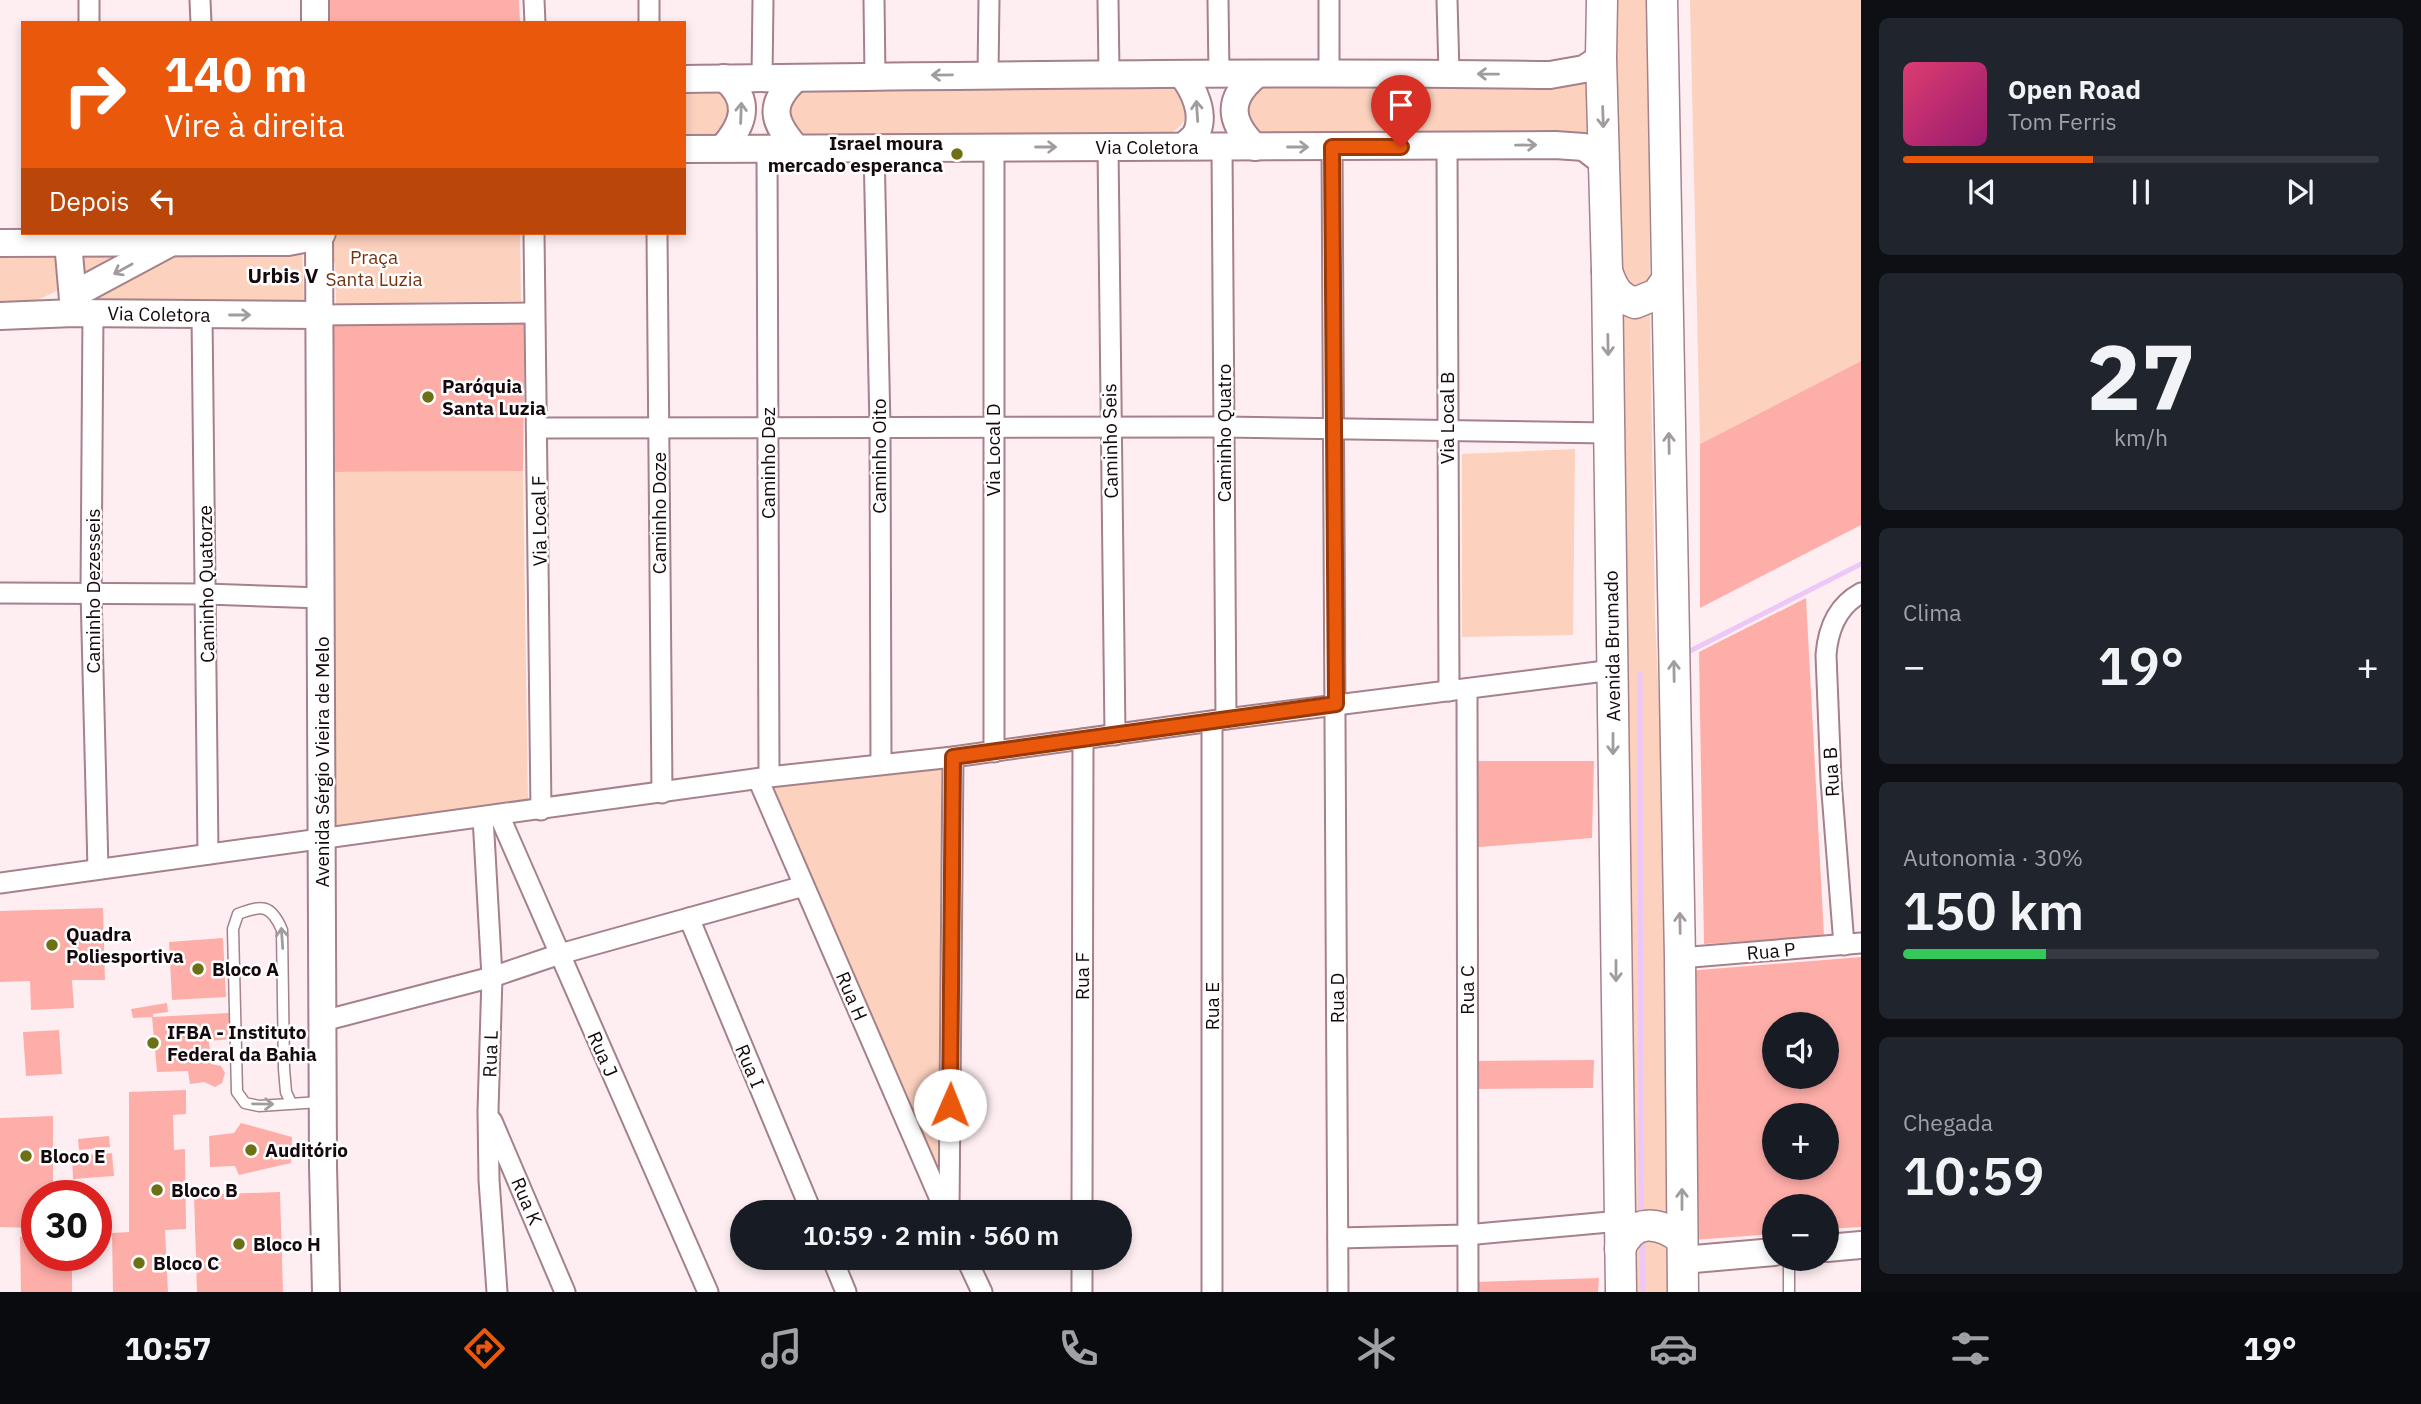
<!DOCTYPE html>
<html lang="pt">
<meta charset="utf-8">
<style>
:root{--surface:#171b24;--page:#20242c;--text:#f1f3f6;--muted:#9ea1a6;--line:#363941;--accent:#ea580c}
body{margin:0;font-family:"IBM Plex Sans",sans-serif;background:var(--page);color:var(--text);height:100vh;display:flex;flex-direction:column;font-size:26px;white-space:nowrap}
*{box-sizing:border-box;margin:0}
p{font-size:23px;color:var(--muted)}
.icon{flex:none;width:38px;height:38px;fill:none;stroke:currentColor;stroke-width:2;stroke-linecap:round;stroke-linejoin:round}
.map{position:relative;flex:1;overflow:hidden}
.side{display:flex;flex-direction:column;gap:18px;padding:18px;background:#0d0f14;width:560px}
.side>*{flex:none}
.hud{position:absolute;left:21px;top:21px;width:665px;height:214px;border-radius:0px;box-shadow:0 4px 10px #0003;background:#ea580c;color:#fff;overflow:hidden}
.controls{position:absolute;left:1762px;top:1012px;display:grid;gap:14px}
.controls a{display:grid;place-items:center;width:77px;height:77px;border-radius:50%;background:var(--surface);box-shadow:0 4px 10px #0003;font-size:35px}
.speed{position:absolute;left:21px;top:1180px;display:flex;gap:14px;font-size:35px;font-weight:700;text-align:center}
.speed>*{display:grid;place-content:center;width:91px;height:91px;border-radius:50%;background:var(--surface);box-shadow:0 4px 10px #0003;line-height:1}
.speed .limit{border:10px solid #d22;background:#fff;color:#111}
.pin{position:absolute;display:grid;place-items:center;width:60px;height:60px;color:#fff;margin:-72px -30px;border-radius:50% 50% 50% 0;rotate:-45deg;box-shadow:0 0 7px #0007}
.pin .icon{rotate:45deg}
.me{position:absolute;width:77px;margin:-38px;rotate:1deg;stroke-linejoin:round;filter:drop-shadow(0 0 5px #0008)}
.turn{display:flex;align-items:center;gap:24px;height:147px;padding:0 28px;font-size:32px}
.turn .icon{width:91px;height:91px;stroke-width:2.5}
.turn b{display:block;font-size:49px;line-height:60px}
.then{display:flex;align-items:center;height:66px;padding:0 28px;background:#0003;gap:14px;font-size:26px}
.big{font-size:52px;font-weight:600;line-height:1.1}
.side .tile{flex:1;display:flex;flex-direction:column;justify-content:center;gap:10px;min-width:0;padding:0 24px;border-radius:10px;background:var(--page)}
.side .dial{align-items:center;gap:0}
.dial b{font-size:91px;line-height:1}
.song{display:flex;align-items:center;gap:21px}
.cover{width:84px;height:84px;border-radius:10px;background:linear-gradient(135deg,hsl(340 70% 55%),hsl(320 70% 35%))}
.played{height:7px;border-radius:4px;background:linear-gradient(90deg,var(--accent) 40%,var(--line) 40%)}
.keys{display:flex;justify-content:space-around;direction:ltr}
.heat{display:flex;justify-content:space-between;align-items:center;font-size:38px;direction:ltr}
.charge{height:10px;border-radius:5px;background:linear-gradient(90deg,#34c759 30%,var(--line) 0)}
.trip{position:absolute;left:730px;top:1200px;width:402px;height:70px;border-radius:35px;background:var(--surface);box-shadow:0 4px 10px #0003;font-weight:600;line-height:70px;text-align:center}
.dock{display:flex;height:112px;justify-content:space-around;align-items:center;background:#090b0e;color:var(--muted)}
.dock .icon{width:49px;height:49px}
.dock .on{color:var(--accent)}
.dock b{font-size:32px;color:var(--text)}
main{display:flex;flex:1;min-height:0}
.map>svg:first-child{display:block}
</style>
<main>
<div class="map">
<svg width="1861" height="1292" viewBox="0 0 1861 1292">
<rect width="100%" height="100%" fill="#feeef2"/>
<g fill="#fcd1be">
<path d="M1604 0H1648L1650 283 1645 291 1621 290Z"/>
<path d="M1690 0H1861V361L1700 444Z"/>
<path d="M1592 68 1593 149 1259 139 1243 119 1258 81Z"/>
<path d="M1171 83 1184 91C1189 119 1187 125 1162 138L804 142 784 125 792 90Z"/>
<path d="M684 87H718L731 103 725 128 714 138 684 139Z"/>
<path d="M339 233H520L521 301 336 304 335 263 329 262 332 245Z"/>
<path d="M302 248 304 303H81L177 253Z"/>
<path d="M141 249 32 303 0 305V250Z"/>
<path d="M1611 308C1626 315 1635 317 1650 311L1655 616 1667 882 1670 1223 1632 1218Z"/>
<path d="M1575 449 1573 635 1462 637V454Z"/>
<path d="M523 471 528 803 325 829 332 472Z"/>
<path d="M941 762 945 1196 764 783Z"/>
<path d="M1647 1232 1670 1248V1292H1624L1622 1254Z"/>
</g>
<g fill="none" stroke-linecap="round" stroke-linejoin="round">
<g stroke="#ecc7f7" stroke-width="5">
<path d="M1686 653 1861 564"/>
<path d="M1640 674 1641 1209"/>
<path d="M1642 1240 1643 1292"/>
</g>
</g>
<g fill="#feaea9" fill-rule="evenodd">
<path d="M323 0H519L520 23H323Z"/>
<path d="M525 320 523 471 332 472 330 322Z"/>
<path d="M1861 361V525L1700 608V444Z"/>
<path d="M1806 598 1824 936 1704 944 1699 652Z"/>
<path d="M1470 761H1594L1592 838 1468 848Z"/>
<path d="M103 908 105 980H72L74 1008 31 1010 30 981 0 982V911Z"/>
<path d="M223 938 226 997 172 1000 169 942Z"/>
<path d="M1861 957V1227L1827 1229V1206H1774V1234L1693 1240 1686 971ZM1774 1024H1827V1076H1774ZM1774 1115H1827V1167H1774Z"/>
<path d="M167 1003 168 1012 153 1014V1017L133 1018 131 1009Z"/>
<path d="M229 1013 232 1039 209 1041 211 1064 221 1066 225 1073 222 1083 215 1087 204 1082 190 1084 188 1071 157 1072 152 1017Z"/>
<path d="M59 1030 62 1074 26 1076 23 1032Z"/>
<path d="M1594 1060 1593 1088 1474 1089V1061Z"/>
<path d="M186 1090V1114L173 1115 174 1150 185 1149 186 1229 165 1230 168 1292H113L112 1233 129 1232V1092Z"/>
<path d="M53 1116V1195H37V1228L0 1227V1118Z"/>
<path d="M241 1123 292 1137 291 1163 239 1175 235 1166 210 1167 209 1136 234 1133Z"/>
<path d="M109 1136 110 1147 79 1150 78 1139Z"/>
<path d="M112 1153 114 1176 73 1179 72 1156Z"/>
<path d="M280 1192 283 1292H197L194 1195Z"/>
<path d="M104 1233 106 1244 96 1245V1234Z"/>
<path d="M37 1236V1255H72V1292H21L20 1237Z"/>
<path d="M1599 1278 1598 1292H1475L1474 1282Z"/>
</g>
<g fill="none" stroke-linecap="round" stroke-linejoin="round">
<defs>
<g id="lane">
<path d="M291 1103 286 1092 284 1069 282 930C271 904 262 905 238 914L233 929 237 1092 245 1103 259 1106 320 1102"/>
<path d="M1789 1258V1292"/>
</g>
<g id="street">
<path d="M89 0V23"/>
<path d="M200 0 201 23"/>
<path d="M534 0 535 23"/>
<path d="M874 0 875 76"/>
<path d="M1108 0 1109 72"/>
<path d="M1218 0 1219 74"/>
<path d="M1329 0V72"/>
<path d="M1447 0 1449 73"/>
<path d="M649 23V0"/>
<path d="M988 74 989 0"/>
<path d="M762 78 763 0"/>
<path d="M1447 146 1449 691"/>
<path d="M1108 147 1115 735"/>
<path d="M1332 147 1338 1292"/>
<path d="M767 148 769 777"/>
<path d="M874 148 880 427 881 764"/>
<path d="M1222 148 1226 719"/>
<path d="M534 233 541 810"/>
<path d="M657 233 662 793"/>
<path d="M93 313 91 592 98 869"/>
<path d="M202 315 208 854"/>
<path d="M318 315 534 313"/>
<path d="M538 428 1224 427 1609 433"/>
<path d="M0 593 206 594 321 598"/>
<path d="M1467 689 1468 1292"/>
<path d="M994 752V148"/>
<path d="M758 779 946 1213"/>
<path d="M499 815 708 1292"/>
<path d="M483 817 492 977 488 1111 489 1180 497 1292"/>
<path d="M0 883 769 777 953 757 1226 719 1613 670"/>
<path d="M689 918 812 1213"/>
<path d="M1844 945 1831 780 1826 655C1828 629 1837 606 1861 593"/>
<path d="M1680 958 1861 943"/>
<path d="M323 1021 492 977 560 954 804 886"/>
<path d="M492 1121 565 1292"/>
<path d="M949 1211 953 757"/>
<path d="M1082 1213 1083 739"/>
<path d="M1338 1238 1466 1235 1620 1221"/>
<path d="M832 1258 846 1292"/>
<path d="M966 1258 982 1292"/>
<path d="M1082 1292V1258"/>
<path d="M1212 1292V721"/>
</g>
<g id="secondary">
<path d="M315 0V23"/>
<path d="M1182 75C1194 89 1206 115 1196 134 1194 138 1187 143 1184 146"/>
<path d="M796 78C768 104 772 121 796 148"/>
<path d="M684 79C973 76 1261 71 1550 75L1584 69 1601 58"/>
<path d="M1255 147C1228 121 1227 98 1257 74"/>
<path d="M723 148C744 124 752 100 724 78"/>
<path d="M684 149 1555 145 1584 147 1605 163"/>
<path d="M319 233 323 1166 326 1292"/>
<path d="M68 242 74 311"/>
<path d="M0 243 288 242 320 236 322 233"/>
<path d="M73 295 170 243"/>
<path d="M0 316 74 313 318 315"/>
<path d="M1827 1248 1861 1245"/>
<path d="M1683 1260 1774 1252"/>
</g>
<g id="primary">
<path d="M1602 0 1601 58 1607 271 1621 1292"/>
<path d="M1662 0 1680 958 1683 1292"/>
<path d="M1607 271C1613 289 1618 297 1635 303L1657 294 1666 281"/>
<path d="M1620 1249C1633 1217 1659 1222 1682 1239"/>
</g>
</defs>
<use href="#lane" stroke="#a5818a" stroke-width="13"/>
<use href="#street" stroke="#a5818a" stroke-width="23"/>
<use href="#secondary" stroke="#a5818a" stroke-width="30"/>
<use href="#primary" stroke="#a5818a" stroke-width="33"/>
<use href="#lane" stroke="#fff" stroke-width="10"/>
<use href="#street" stroke="#fff" stroke-width="19"/>
<use href="#secondary" stroke="#fff" stroke-width="26"/>
<use href="#primary" stroke="#fff" stroke-width="30"/>
</g>
<defs><path id="oneway-shaft" d="M-6 0H5M1.5-3L5.5 0L1.5 3" fill="none" stroke-width="1.6" stroke-linecap="round" stroke-linejoin="round" transform="scale(1.75)"/></defs>
<g stroke="#a19d9e">
<use href="#oneway-shaft" transform="translate(1488 74) rotate(-179)"/>
<use href="#oneway-shaft" transform="translate(942 75) rotate(179)"/>
<use href="#oneway-shaft" transform="translate(1197 111) rotate(-94)"/>
<use href="#oneway-shaft" transform="translate(741 113) rotate(-88)"/>
<use href="#oneway-shaft" transform="translate(1603 117) rotate(88)"/>
<use href="#oneway-shaft" transform="translate(1526 145) rotate(-1)"/>
<use href="#oneway-shaft" transform="translate(1046 147)"/>
<use href="#oneway-shaft" transform="translate(1298 147)"/>
<use href="#oneway-shaft" transform="translate(123 269) rotate(151)"/>
<use href="#oneway-shaft" transform="translate(240 315)"/>
<use href="#oneway-shaft" transform="translate(1608 345) rotate(89)"/>
<use href="#oneway-shaft" transform="translate(1669 443) rotate(-91)"/>
<use href="#oneway-shaft" transform="translate(1674 671) rotate(-91)"/>
<use href="#oneway-shaft" transform="translate(1613 744) rotate(90)"/>
<use href="#oneway-shaft" transform="translate(1680 923) rotate(-91)"/>
<use href="#oneway-shaft" transform="translate(282 938) rotate(-94)"/>
<use href="#oneway-shaft" transform="translate(1616 971) rotate(90)"/>
<use href="#oneway-shaft" transform="translate(263 1104) rotate(1)"/>
<use href="#oneway-shaft" transform="translate(1682 1199) rotate(-90)"/>
</g>
<g fill="none" stroke-linecap="round" stroke-linejoin="round">
<defs>
<path id="route" d="M950 1105 953 757 1336 704 1332 147H1401"/>
</defs>
<use href="#route" stroke="#983908" stroke-width="18"/>
<use href="#route" stroke="#ea580c" stroke-width="12"/>
</g>
<g fill="#6d7015" stroke="#fff" stroke-width="2.5">
<circle cx="957" cy="154" r="7"/>
<circle cx="428" cy="397" r="7"/>
<circle cx="52" cy="945" r="7"/>
<circle cx="198" cy="969" r="7"/>
<circle cx="153" cy="1043" r="7"/>
<circle cx="251" cy="1150" r="7"/>
<circle cx="26" cy="1156" r="7"/>
<circle cx="157" cy="1190" r="7"/>
<circle cx="239" cy="1244" r="7"/>
<circle cx="139" cy="1263" r="7"/>
</g>
<g text-anchor="middle" dominant-baseline="central" stroke-width="5" stroke-linejoin="round" paint-order="stroke">
<g font-size="19" font-weight="bold" fill="#15090d" stroke="#fff" text-anchor="start">
<text x="943" y="143" text-anchor="end">Israel moura<tspan x="943" dy="22">mercado esperanca</tspan></text>
<text x="442" y="386">Paróquia<tspan x="442" dy="22">Santa Luzia</tspan></text>
<text x="66" y="934">Quadra<tspan x="66" dy="22">Poliesportiva</tspan></text>
<text x="212" y="969">Bloco A</text>
<text x="167" y="1032">IFBA - Instituto<tspan x="167" dy="22">Federal da Bahia</tspan></text>
<text x="265" y="1150">Auditório</text>
<text x="40" y="1156">Bloco E</text>
<text x="171" y="1190">Bloco B</text>
<text x="253" y="1244">Bloco H</text>
<text x="153" y="1263">Bloco C</text>
</g>
<g font-size="19" fill="#15090d" stroke="#fff">
<text x="1147" y="147">Via Coletora</text>
<text transform="translate(159 314) rotate(1)">Via Coletora</text>
<text transform="translate(1447 418) rotate(-90)">Via Local B</text>
<text transform="translate(1224 433) rotate(-90)">Caminho Quatro</text>
<text transform="translate(1110 441) rotate(-91)">Caminho Seis</text>
<text transform="translate(993 450) rotate(-90)">Via Local D</text>
<text transform="translate(879 456) rotate(-90)">Caminho Oito</text>
<text transform="translate(768 463) rotate(-90)">Caminho Dez</text>
<text transform="translate(659 513) rotate(-90)">Caminho Doze</text>
<text transform="translate(539 521) rotate(-91)">Via Local F</text>
<text transform="translate(206 584) rotate(-91)">Caminho Quatorze</text>
<text transform="translate(93 591) rotate(-90)">Caminho Dezesseis</text>
<text transform="translate(1612 646) rotate(-91)">Avenida Brumado</text>
<text transform="translate(322 762) rotate(-90)">Avenida Sérgio Vieira de Melo</text>
<text transform="translate(1831 772) rotate(-93)">Rua B</text>
<text transform="translate(1771 951) rotate(-5)">Rua P</text>
<text transform="translate(1082 976) rotate(-90)">Rua F</text>
<text transform="translate(1467 990) rotate(-90)">Rua C</text>
<text transform="translate(852 996) rotate(67)">Rua H</text>
<text transform="translate(1337 998) rotate(-90)">Rua D</text>
<text transform="translate(1212 1006) rotate(-90)">Rua E</text>
<text transform="translate(490 1054) rotate(-88)">Rua L</text>
<text transform="translate(603 1054) rotate(66)">Rua J</text>
<text transform="translate(750 1066) rotate(67)">Rua I</text>
<text transform="translate(527 1201) rotate(67)">Rua K</text>
</g>
<g font-size="19" fill="#723311" stroke="#fff">
<text x="374" y="257">Praça<tspan x="374" dy="22">Santa Luzia</tspan></text>
</g>
<g font-size="21" font-weight="bold" fill="#15090d" stroke="#fff">
<text x="283" y="275">Urbis V</text>
</g>
</g>
</svg>
<div class="controls">
<a><svg class="icon" aria-label="sound" viewBox="0 0 24 24"><path d="M4 9h4l5-4v14l-5-4H4zM17 9q2 3 0 6"/></svg></a>
<a>+</a>
<a>−</a>
</div>
<div class="speed"><div class="limit">30</div></div>
<div class="pin" style="left:1401px;top:147px;background:#d93025"><svg class="icon" aria-label="arrive" viewBox="0 0 24 24"><path d="M6 21V4h12l-3 4 3 4H6"/></svg></div>
<svg class="me" style="left:950px;top:1105px" viewBox="-20 -20 40 40"><circle r="19" fill="#fff"/><path d="M0-13L10 11 0 6-10 11z" fill="#ea580c"/></svg>
<div class="trip">10:59 · 2 min · 560 m</div>
<div class="hud">
<div class="turn"><svg class="icon" aria-label="right" viewBox="0 0 24 24"><path d="M7 20v-9h11M14 6l5 5-5 5"/></svg><div><b>140 m</b>Vire à direita</div></div>
<div class="then">Depois<svg class="icon" aria-label="left" viewBox="0 0 24 24"><path d="M17 20v-9H6M10 6l-5 5 5 5"/></svg></div>
</div>
</div>
<section class="side">
<div class="tile">
<div class="song"><i class="cover"></i><div><b>Open Road</b><p>Tom Ferris</p></div></div>
<div class="played"></div>
<div class="keys"><svg class="icon" aria-label="previous" viewBox="0 0 24 24"><path d="M18 5L8 12l10 7zM5 5v14"/></svg><svg class="icon" aria-label="pause" viewBox="0 0 24 24"><path d="M8 5v14M16 5v14"/></svg><svg class="icon" aria-label="next" viewBox="0 0 24 24"><path d="M6 5l10 7-10 7zM19 5v14"/></svg></div>
</div>
<div class="tile dial"><b>27</b><p>km/h</p></div>
<div class="tile"><p>Clima</p>
<div class="heat"><a>−</a><b class="big">19°</b><a>+</a></div>
</div>
<div class="tile"><p>Autonomia · 30%</p><b class="big">150 km</b><div class="charge"></div></div>
<div class="tile"><p>Chegada</p><b class="big">10:59</b></div>
</section>
</main>
<nav class="dock">
<b>10:57</b>
<svg class="icon on" aria-label="directions" viewBox="0 0 24 24"><path d="M12 3l9 9-9 9-9-9zM9 14v-3h6M13 9l2 2-2 2"/></svg>
<svg class="icon" aria-label="music" viewBox="0 0 24 24"><path d="M9 18V5l10-2v13"/><circle cx="6" cy="18" r="3"/><circle cx="16" cy="16" r="3"/></svg>
<svg class="icon" aria-label="phone" viewBox="0 0 24 24"><path d="M5 4h4l2 5-3 2q2 4 5 5l2-3 5 2v4C11 20 4 13 5 4z"/></svg>
<svg class="icon" aria-label="climate" viewBox="0 0 24 24"><path d="M12 3v18M4 7l16 10M4 17L20 7"/></svg>
<svg class="icon" aria-label="car" viewBox="0 0 24 24"><path d="M5 17H2v-5l4-1 3-4h7l3 4 3 1v5h-3M9 17h6M6 11h13"/><circle cx="7" cy="17" r="2"/><circle cx="17" cy="17" r="2"/></svg>
<svg class="icon" aria-label="filters" viewBox="0 0 24 24"><path d="M4 7h16M4 17h16"/><circle cx="9" cy="7" r="2"/><circle cx="15" cy="17" r="2"/></svg>
<b>19°</b>
</nav>
